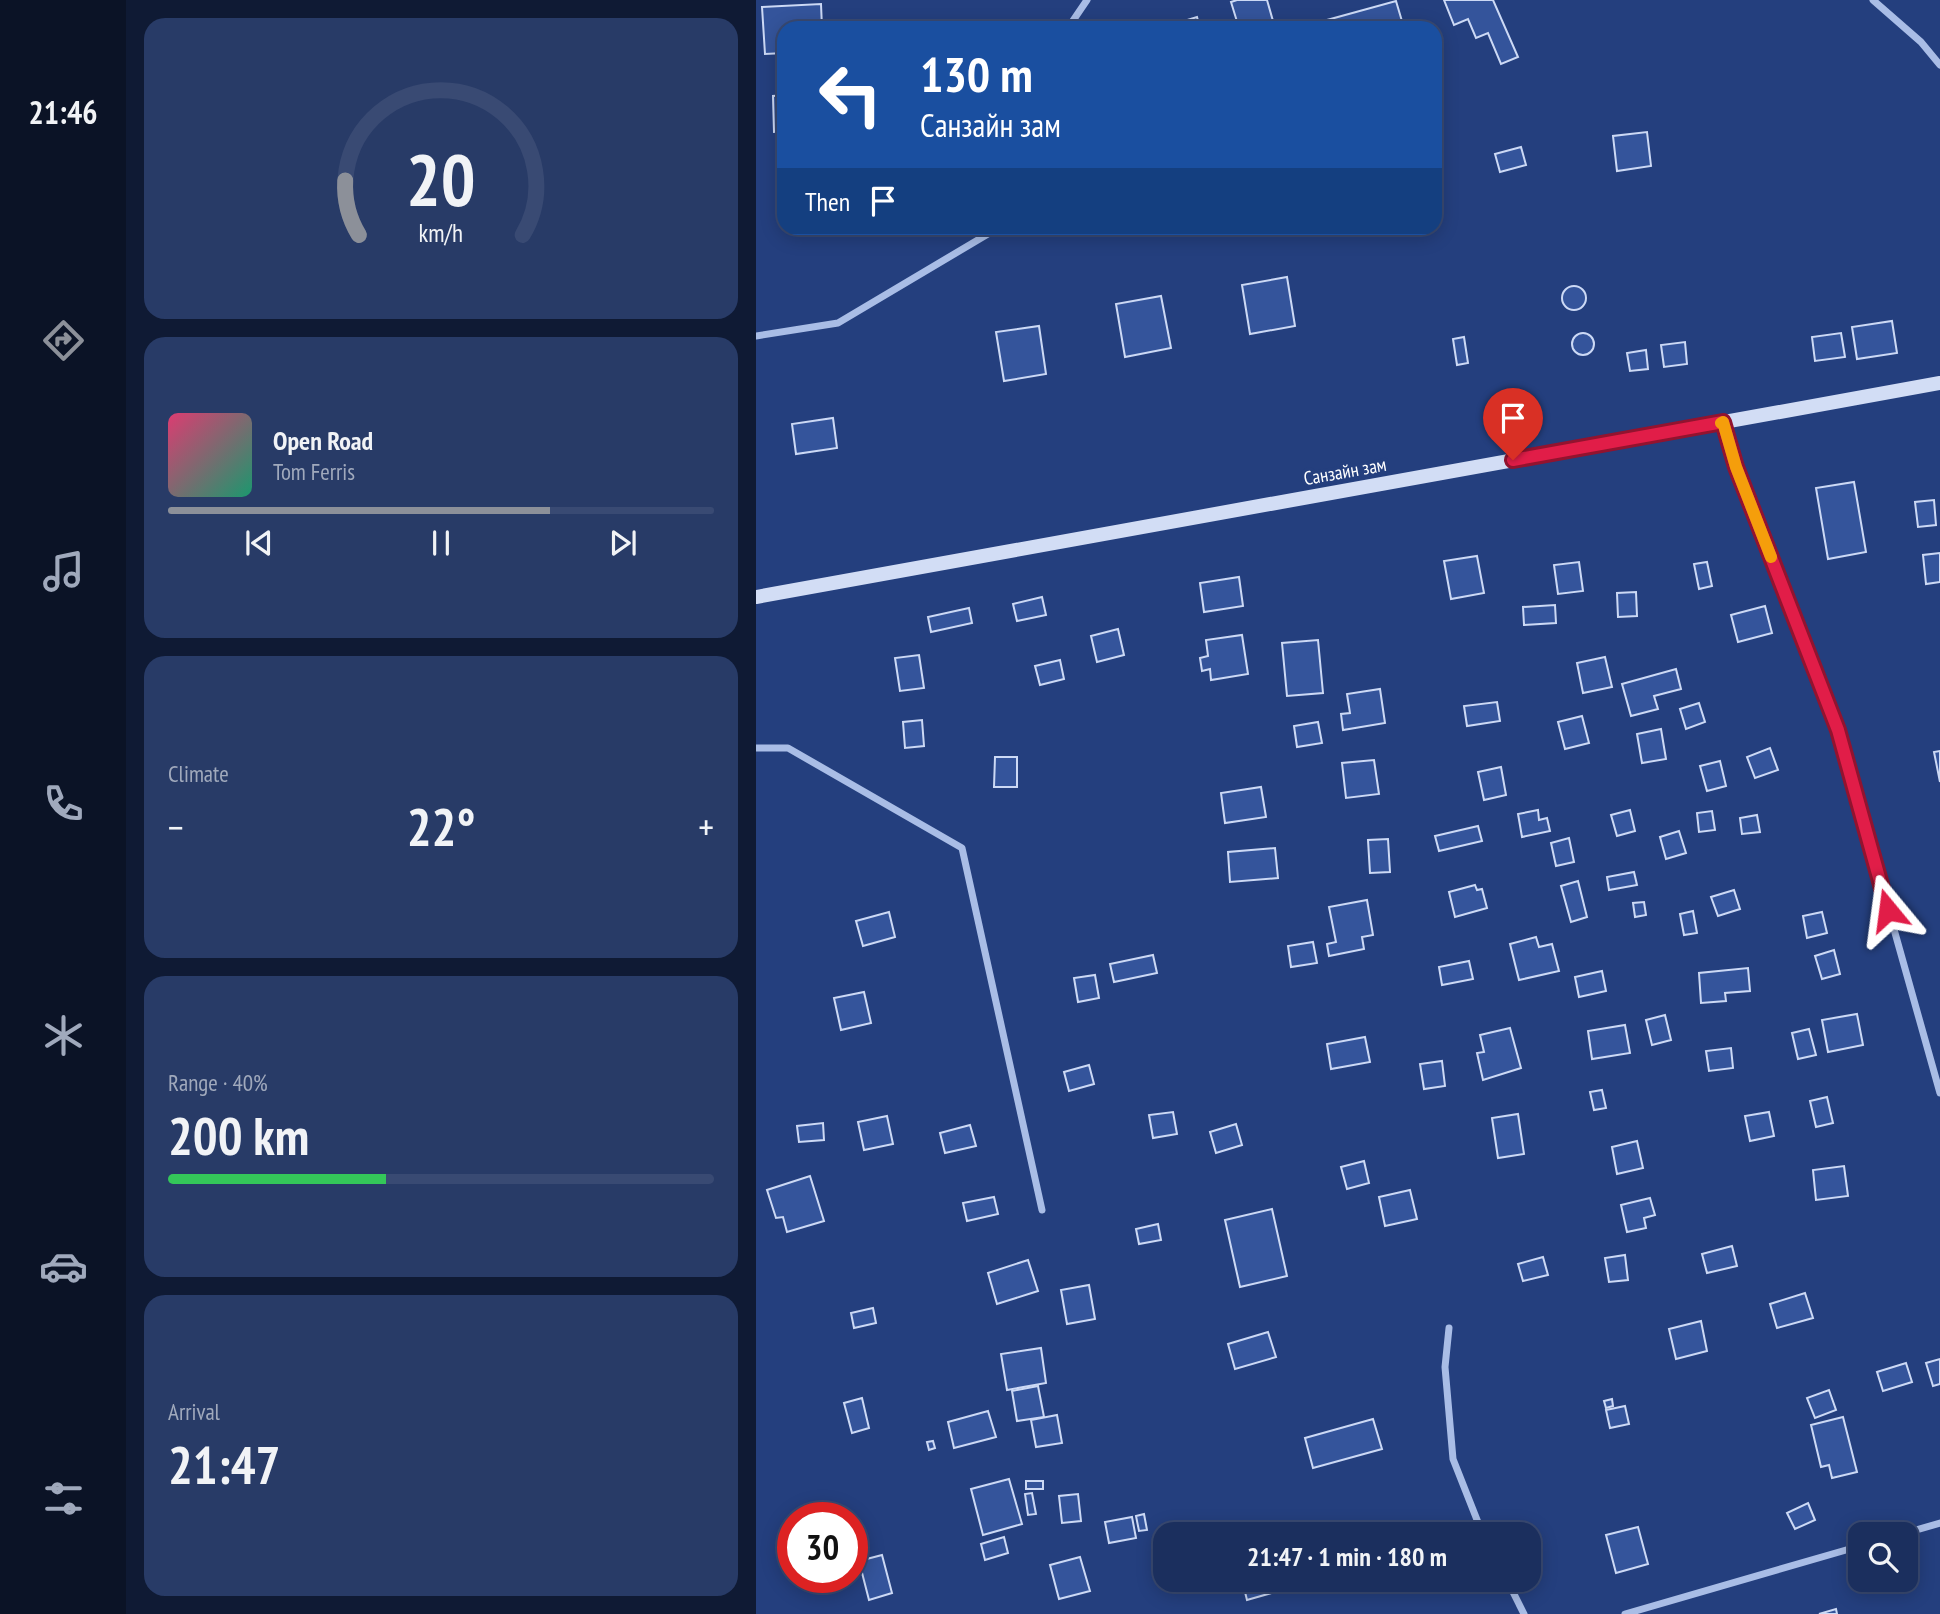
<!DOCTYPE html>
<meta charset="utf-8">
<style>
:root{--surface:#1b2f5e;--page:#283b67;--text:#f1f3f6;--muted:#a0a9bc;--line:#394a73;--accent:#8c9099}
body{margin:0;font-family:"PT Sans Narrow",sans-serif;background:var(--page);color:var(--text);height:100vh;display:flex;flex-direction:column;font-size:26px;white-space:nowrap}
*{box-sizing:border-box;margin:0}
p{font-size:23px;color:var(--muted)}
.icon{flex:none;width:38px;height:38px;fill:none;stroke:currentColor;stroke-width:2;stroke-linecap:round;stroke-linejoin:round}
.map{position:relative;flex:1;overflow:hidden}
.panel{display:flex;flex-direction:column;gap:18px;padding:18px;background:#0f1a34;width:630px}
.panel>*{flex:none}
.hud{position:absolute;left:21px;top:21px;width:665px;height:214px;border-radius:21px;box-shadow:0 4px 18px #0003,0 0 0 2px var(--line);background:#1a4fa0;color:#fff;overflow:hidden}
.controls{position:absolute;left:1092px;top:1522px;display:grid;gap:14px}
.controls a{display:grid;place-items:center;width:70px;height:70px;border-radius:14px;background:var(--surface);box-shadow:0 4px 18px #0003,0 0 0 2px var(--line);font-size:35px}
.speed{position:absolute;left:21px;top:1502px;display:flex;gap:14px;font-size:35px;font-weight:700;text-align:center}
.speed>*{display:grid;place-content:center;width:91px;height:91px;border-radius:50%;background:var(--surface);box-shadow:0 4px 18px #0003,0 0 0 2px var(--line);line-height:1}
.speed .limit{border:10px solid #d22;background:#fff;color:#111}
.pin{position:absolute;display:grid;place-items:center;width:60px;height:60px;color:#fff;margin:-72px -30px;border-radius:50% 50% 50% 0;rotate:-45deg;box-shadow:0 0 7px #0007}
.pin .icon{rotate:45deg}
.me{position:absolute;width:77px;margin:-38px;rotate:344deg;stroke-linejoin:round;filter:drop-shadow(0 0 5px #0008)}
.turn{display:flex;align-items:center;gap:24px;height:147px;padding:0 28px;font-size:32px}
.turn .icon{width:91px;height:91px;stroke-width:2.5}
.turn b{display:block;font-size:49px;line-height:60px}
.then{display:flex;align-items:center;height:66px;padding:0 28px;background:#0003;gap:14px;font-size:26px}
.big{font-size:52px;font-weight:800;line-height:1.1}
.panel .card{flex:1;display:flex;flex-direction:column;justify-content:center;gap:10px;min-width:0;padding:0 24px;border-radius:21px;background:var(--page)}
.panel .dial{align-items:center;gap:0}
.dial svg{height:182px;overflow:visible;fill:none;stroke:var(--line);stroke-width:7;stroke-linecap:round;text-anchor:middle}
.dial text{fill:var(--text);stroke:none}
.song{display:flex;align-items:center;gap:21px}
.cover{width:84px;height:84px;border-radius:10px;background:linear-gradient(135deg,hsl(340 70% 55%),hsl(160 70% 35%))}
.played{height:7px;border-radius:4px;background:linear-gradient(90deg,var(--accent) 70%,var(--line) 70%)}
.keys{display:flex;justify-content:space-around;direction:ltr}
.heat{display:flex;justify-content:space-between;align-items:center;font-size:38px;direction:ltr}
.charge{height:10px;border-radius:5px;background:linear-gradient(90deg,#34c759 40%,var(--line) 0)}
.trip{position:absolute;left:397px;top:1522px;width:388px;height:70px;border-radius:21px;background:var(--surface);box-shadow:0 4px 18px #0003,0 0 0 2px var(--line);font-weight:800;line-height:70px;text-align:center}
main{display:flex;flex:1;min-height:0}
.tabs{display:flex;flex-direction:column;width:126px;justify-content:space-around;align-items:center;background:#0b1326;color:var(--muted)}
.tabs .icon{width:49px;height:49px}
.tabs .on{color:var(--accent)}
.tabs b{font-size:32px;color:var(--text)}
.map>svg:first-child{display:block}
</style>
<main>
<nav class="tabs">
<b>21:46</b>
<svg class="icon on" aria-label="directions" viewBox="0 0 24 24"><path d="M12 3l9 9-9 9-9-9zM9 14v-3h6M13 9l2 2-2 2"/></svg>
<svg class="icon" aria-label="music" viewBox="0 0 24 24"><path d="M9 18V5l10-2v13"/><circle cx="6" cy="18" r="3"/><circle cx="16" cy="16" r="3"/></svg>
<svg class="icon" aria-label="phone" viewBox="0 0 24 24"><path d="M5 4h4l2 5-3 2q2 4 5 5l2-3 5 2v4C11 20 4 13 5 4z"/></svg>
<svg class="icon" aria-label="climate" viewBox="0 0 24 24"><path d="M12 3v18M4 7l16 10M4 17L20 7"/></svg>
<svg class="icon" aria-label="car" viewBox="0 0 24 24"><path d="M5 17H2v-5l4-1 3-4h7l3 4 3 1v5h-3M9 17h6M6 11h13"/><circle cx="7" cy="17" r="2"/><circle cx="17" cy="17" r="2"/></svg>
<svg class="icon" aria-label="filters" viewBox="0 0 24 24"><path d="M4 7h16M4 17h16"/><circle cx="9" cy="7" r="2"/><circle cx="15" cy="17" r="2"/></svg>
</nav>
<section class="panel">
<div class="card dial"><svg viewBox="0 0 100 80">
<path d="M14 69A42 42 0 1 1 86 69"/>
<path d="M14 69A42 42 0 0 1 8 45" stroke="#8c9099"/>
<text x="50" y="56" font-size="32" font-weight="700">20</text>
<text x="50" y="72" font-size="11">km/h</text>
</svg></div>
<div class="card">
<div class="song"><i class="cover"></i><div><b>Open Road</b><p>Tom Ferris</p></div></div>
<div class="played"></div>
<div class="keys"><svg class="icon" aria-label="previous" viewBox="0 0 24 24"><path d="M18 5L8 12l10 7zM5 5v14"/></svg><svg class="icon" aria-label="pause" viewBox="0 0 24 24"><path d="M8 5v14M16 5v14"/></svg><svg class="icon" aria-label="next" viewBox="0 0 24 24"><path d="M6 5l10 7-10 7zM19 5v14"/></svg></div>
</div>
<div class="card"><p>Climate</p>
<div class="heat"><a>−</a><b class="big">22°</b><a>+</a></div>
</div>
<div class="card"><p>Range · 40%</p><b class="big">200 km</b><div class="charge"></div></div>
<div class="card"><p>Arrival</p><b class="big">21:47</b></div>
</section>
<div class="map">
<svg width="1184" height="1614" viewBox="0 0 1184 1614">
<rect width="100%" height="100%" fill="#243f7e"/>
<g fill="#34549b" stroke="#ccd9f5" stroke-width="2">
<path d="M481 0H511L519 28H483L475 2Z"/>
<path d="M688 0H737L762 57 745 64 732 33 720 38 712 19 698 25Z"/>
<path d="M640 1 648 28H574L571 20Z"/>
<path d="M65 4 66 28H28V53L9 54 6 7Z"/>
<path d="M441 17 444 28H405Z"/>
<path d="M28 95V131L18 132 17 96Z"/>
<path d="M891 132 895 166 861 171 857 136Z"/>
<path d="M679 139 685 162 679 164Z"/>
<path d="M765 147 770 165 744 172 739 154Z"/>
<path d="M531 277 539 326 494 334 486 285Z"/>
<circle cx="818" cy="298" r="12"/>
<path d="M405 296 415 348 369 357 360 304Z"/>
<path d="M1136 321 1141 353 1101 359 1096 327Z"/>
<path d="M283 326 290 374 248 381 240 332Z"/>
<circle cx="827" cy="344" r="11"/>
<path d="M1085 333 1089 357 1059 361 1056 337Z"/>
<path d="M708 337 712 363 701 365 697 339Z"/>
<path d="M929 342 931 364 908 367 905 345Z"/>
<path d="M890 350 892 369 874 371 871 353Z"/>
<path d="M77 418 81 448 40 454 36 424Z"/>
<path d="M1098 482 1110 552 1072 559 1060 488Z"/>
<path d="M1178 500 1180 525 1162 527 1159 502Z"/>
<path d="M1184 553V582L1170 584 1167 555Z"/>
<path d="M721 556 728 593 695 599 688 561Z"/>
<path d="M823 562 827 591 802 594 798 565Z"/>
<path d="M951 562 956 586 943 589 938 564Z"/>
<path d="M483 577 487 606 448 612 444 583Z"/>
<path d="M880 592 881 616 862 617 861 593Z"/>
<path d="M286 597 290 615 261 621 257 604Z"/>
<path d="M799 605 800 623 768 625 767 607Z"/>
<path d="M1009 606 1016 633 982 642 975 615Z"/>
<path d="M213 608 216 623 175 632 172 617Z"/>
<path d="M362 629 368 655 341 662 335 636Z"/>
<path d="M486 635 492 674 455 680 454 669 446 671 444 658 452 656 450 640Z"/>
<path d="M562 640 567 693 531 696 526 643Z"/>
<path d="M163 655 168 688 144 691 139 658Z"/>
<path d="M849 657 856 687 827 693 821 663Z"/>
<path d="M304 660 308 679 284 685 279 666Z"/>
<path d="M920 669 925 689 898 696 902 709 875 716 866 684Z"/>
<path d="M624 689 629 723 587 730 585 714 594 713 591 694Z"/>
<path d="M741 702 744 721 711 726 708 706Z"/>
<path d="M943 703 949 722 930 729 924 709Z"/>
<path d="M826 716 833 743 809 749 802 722Z"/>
<path d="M166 720 168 746 149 748 147 722Z"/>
<path d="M562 722 566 743 541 747 538 726Z"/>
<path d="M905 729 910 759 886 763 881 734Z"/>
<path d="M1014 748 1022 770 999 778 991 757Z"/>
<path d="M1184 751V782L1178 752Z"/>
<path d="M239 757H261V787H238Z"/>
<path d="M618 760 623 794 590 798 586 763Z"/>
<path d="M964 761 970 786 951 791 944 766Z"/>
<path d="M745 767 750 795 728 800 722 772Z"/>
<path d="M505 787 510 817 469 823 465 793Z"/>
<path d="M782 810 783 820 791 818 794 831 766 837 762 814Z"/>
<path d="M874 810 879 831 861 836 855 815Z"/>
<path d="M956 811 959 830 943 832 941 813Z"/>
<path d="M1001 815 1004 832 986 834 984 818Z"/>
<path d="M722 826 726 841 683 851 679 836Z"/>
<path d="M923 831 930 853 910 859 904 837Z"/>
<path d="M813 838 818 862 800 866 795 843Z"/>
<path d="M632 839 634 872 614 873 612 840Z"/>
<path d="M519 848 522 878 474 882 472 852Z"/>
<path d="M878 872 881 885 853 890 851 877Z"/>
<path d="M822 881 831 917 815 922 805 886Z"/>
<path d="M719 885 721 890 726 889 731 908 699 917 693 892Z"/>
<path d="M978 890 984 909 962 916 955 897Z"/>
<path d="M611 900 617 935 606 937 608 949 573 956 571 944 580 942 573 907Z"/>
<path d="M888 902 890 915 879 917 877 903Z"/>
<path d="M937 911 941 933 928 935 924 914Z"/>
<path d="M133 912 139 937 107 946 100 921Z"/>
<path d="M1066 912 1071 933 1051 938 1047 916Z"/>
<path d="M780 937 783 947 796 944 803 971 763 980 754 944Z"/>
<path d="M557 942 561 963 535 967 532 946Z"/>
<path d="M1078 950 1084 974 1066 979 1059 956Z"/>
<path d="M397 955 401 973 358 982 354 964Z"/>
<path d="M713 961 717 979 686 985 683 967Z"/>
<path d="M992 968 994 991 969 993 970 1001 945 1003 943 973Z"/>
<path d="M846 971 850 991 823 997 819 977Z"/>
<path d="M339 975 343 998 322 1002 318 978Z"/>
<path d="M108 992 115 1023 85 1030 78 998Z"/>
<path d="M1101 1014 1107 1045 1072 1052 1066 1020Z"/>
<path d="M909 1015 915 1040 896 1045 890 1020Z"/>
<path d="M869 1025 874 1053 836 1059 832 1031Z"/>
<path d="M754 1028 765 1068 727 1080 721 1053 728 1052 724 1035Z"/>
<path d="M1053 1029 1060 1055 1042 1059 1036 1033Z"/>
<path d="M609 1037 614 1062 575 1069 571 1044Z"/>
<path d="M975 1048 977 1068 953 1071 950 1051Z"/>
<path d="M686 1061 689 1086 668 1089 664 1064Z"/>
<path d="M333 1065 338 1084 313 1091 308 1072Z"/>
<path d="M846 1090 850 1108 838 1110 834 1092Z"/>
<path d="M1071 1097 1077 1123 1060 1127 1054 1101Z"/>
<path d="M417 1112 421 1134 397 1138 393 1115Z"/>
<path d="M1013 1112 1018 1136 994 1141 989 1116Z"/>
<path d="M762 1114 768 1154 742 1158 736 1118Z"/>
<path d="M131 1116 137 1144 108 1150 102 1122Z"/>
<path d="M67 1123 68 1140 43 1142 41 1126Z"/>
<path d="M480 1124 486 1145 460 1153 454 1132Z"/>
<path d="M214 1125 220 1146 189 1153 184 1133Z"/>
<path d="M881 1141 887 1168 861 1174 856 1147Z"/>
<path d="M608 1161 613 1183 591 1189 585 1167Z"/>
<path d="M1088 1166 1092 1196 1060 1200 1057 1170Z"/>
<path d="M54 1176 68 1221 31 1232 27 1217 20 1218 11 1190Z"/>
<path d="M654 1190 661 1219 629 1226 623 1197Z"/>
<path d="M238 1197 242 1214 211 1221 207 1203Z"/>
<path d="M894 1198 899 1215 888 1218 890 1228 871 1232 865 1205Z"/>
<path d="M516 1209 531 1276 484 1287 469 1220Z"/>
<path d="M402 1224 405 1240 383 1244 380 1229Z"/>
<path d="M976 1246 981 1266 951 1273 946 1254Z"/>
<path d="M869 1255 872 1280 853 1282 849 1258Z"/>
<path d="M787 1257 792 1275 767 1281 762 1264Z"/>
<path d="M272 1260 282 1291 241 1304 232 1273Z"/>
<path d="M333 1285 339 1319 311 1324 305 1290Z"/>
<path d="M1049 1293 1057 1318 1021 1328 1014 1304Z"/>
<path d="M117 1308 120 1323 98 1328 95 1313Z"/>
<path d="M945 1321 951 1351 920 1359 913 1329Z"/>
<path d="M512 1332 520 1357 479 1369 472 1344Z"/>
<path d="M285 1348 290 1383 251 1390 245 1354Z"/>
<path d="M1184 1359V1384L1177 1386 1170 1363Z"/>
<path d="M1150 1363 1156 1382 1127 1391 1121 1372Z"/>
<path d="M282 1386 288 1417 261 1421 256 1391Z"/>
<path d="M1073 1390 1080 1410 1059 1418 1051 1398Z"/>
<path d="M106 1398 113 1428 96 1433 88 1403Z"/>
<path d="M856 1399 857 1406 850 1408 848 1401Z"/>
<path d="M869 1406 873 1424 854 1428 850 1410Z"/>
<path d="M232 1411 240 1437 198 1448 192 1422Z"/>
<path d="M301 1415 306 1443 280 1447 275 1420Z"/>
<path d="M1087 1417 1101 1472 1076 1478 1073 1465 1065 1467 1055 1425Z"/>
<path d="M617 1419 626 1449 557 1468 549 1438Z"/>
<path d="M177 1441 179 1448 173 1450 171 1442Z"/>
<path d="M253 1479 266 1524 227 1535 215 1489Z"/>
<rect x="270" y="1481" width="17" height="8"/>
<path d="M276 1493 280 1514 272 1515 269 1494Z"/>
<path d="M322 1494 325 1521 306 1523 303 1496Z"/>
<path d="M1052 1503 1059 1520 1039 1529 1031 1513Z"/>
<path d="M388 1514 391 1530 383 1531 380 1516Z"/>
<path d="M376 1517 380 1538 353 1543 349 1522Z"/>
<path d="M882 1527 892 1564 860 1573 850 1535Z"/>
<path d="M248 1537 252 1553 229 1560 225 1544Z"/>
<path d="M126 1555 136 1593 113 1600 103 1561Z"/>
<path d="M324 1557 334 1591 303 1599 294 1565Z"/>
<path d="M486 1580H523L526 1590 491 1600Z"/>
<path d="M691 1580H720L721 1586 692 1590Z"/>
<path d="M1080 1609 1081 1614H1063Z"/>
</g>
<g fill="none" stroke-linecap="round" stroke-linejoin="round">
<g stroke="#a9bde6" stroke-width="7">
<path d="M1117 0 1165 42 1184 65"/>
<path d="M312 28 331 0"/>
<path d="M0 336 82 323 242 228"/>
<path d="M967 422 980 467 1082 730 1184 1093"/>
<path d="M0 748H32L206 848 286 1210"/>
<path d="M693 1328 689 1367 697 1459 727 1535"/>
<path d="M1143 1535 1184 1523"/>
<path d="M751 1580 768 1614"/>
<path d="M869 1614 1104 1546"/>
</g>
<path stroke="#d2ddf5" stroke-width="14" d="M0 597 1184 383"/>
</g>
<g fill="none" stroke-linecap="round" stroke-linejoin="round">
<defs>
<path id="route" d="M757 460 967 422 980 467 1082 730 1132 910"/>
</defs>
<use href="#route" stroke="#92132f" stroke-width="18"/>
<use href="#route" stroke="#e11d48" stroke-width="12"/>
<path stroke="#f59e0b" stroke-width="12" d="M965 423 967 422 980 467 1015 557"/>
</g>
<g text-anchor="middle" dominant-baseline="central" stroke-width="7" stroke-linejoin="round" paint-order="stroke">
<g font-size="19" fill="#fff" stroke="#243f7e">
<text transform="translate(589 471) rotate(-10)">Санзайн зам</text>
</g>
</g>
</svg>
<div class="controls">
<a><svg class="icon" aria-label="search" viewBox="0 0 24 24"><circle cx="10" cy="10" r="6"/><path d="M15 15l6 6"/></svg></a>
</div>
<div class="speed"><div class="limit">30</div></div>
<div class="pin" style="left:757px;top:460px;background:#d93025"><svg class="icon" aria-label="arrive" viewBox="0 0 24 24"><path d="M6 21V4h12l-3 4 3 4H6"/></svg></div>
<svg class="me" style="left:1132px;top:910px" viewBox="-20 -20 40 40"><path d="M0-17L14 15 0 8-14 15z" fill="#e11d48" stroke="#fff" stroke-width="4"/></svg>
<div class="trip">21:47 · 1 min · 180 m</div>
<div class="hud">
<div class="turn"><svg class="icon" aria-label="left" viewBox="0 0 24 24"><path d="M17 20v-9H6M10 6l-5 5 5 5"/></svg><div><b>130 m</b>Санзайн зам</div></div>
<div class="then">Then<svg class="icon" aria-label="arrive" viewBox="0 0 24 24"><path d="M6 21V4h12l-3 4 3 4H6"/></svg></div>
</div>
</div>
</main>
